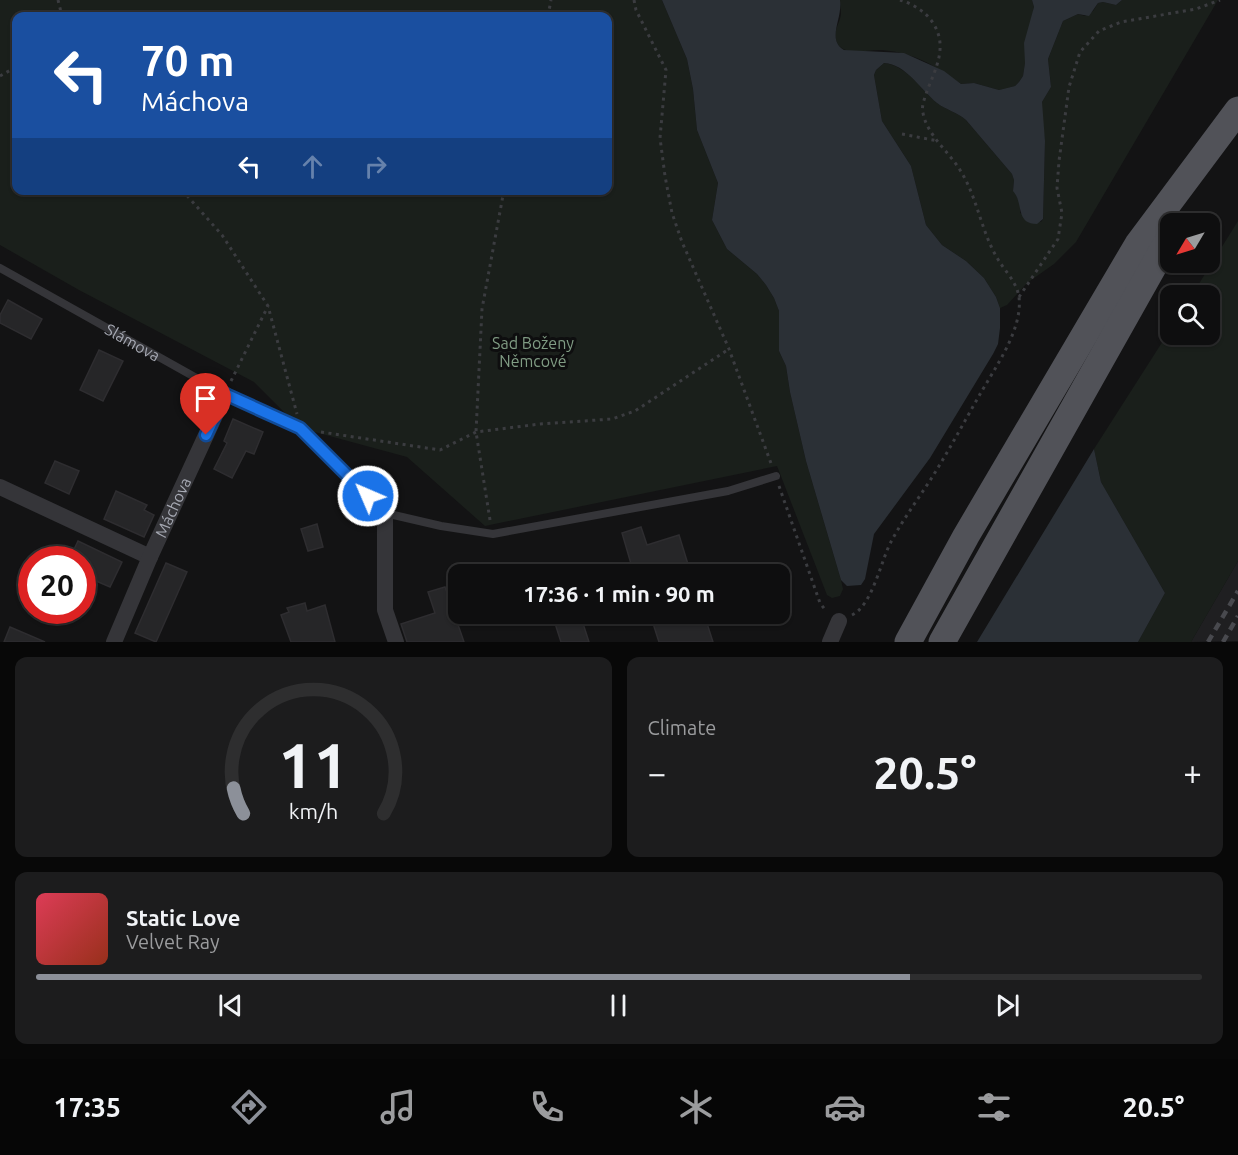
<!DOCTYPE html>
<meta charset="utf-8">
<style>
:root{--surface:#0e0e0f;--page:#1c1c1d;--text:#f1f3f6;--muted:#9b9c9e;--line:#2e2e2f;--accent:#8c9099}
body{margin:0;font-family:Ubuntu,sans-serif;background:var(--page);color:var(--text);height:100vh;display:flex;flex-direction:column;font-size:22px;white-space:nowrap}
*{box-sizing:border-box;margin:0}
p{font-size:20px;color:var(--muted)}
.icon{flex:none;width:33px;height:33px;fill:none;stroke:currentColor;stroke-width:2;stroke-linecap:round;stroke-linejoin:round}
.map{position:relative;height:642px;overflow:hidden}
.panel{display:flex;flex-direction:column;gap:15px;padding:15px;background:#080808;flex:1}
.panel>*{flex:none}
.banner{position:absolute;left:12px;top:12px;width:600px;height:183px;border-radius:12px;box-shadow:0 2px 4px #0004,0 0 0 2px var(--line);background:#1a4fa0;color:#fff;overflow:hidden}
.needle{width:39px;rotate:232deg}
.fabs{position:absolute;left:1160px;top:213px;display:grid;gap:12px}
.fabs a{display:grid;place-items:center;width:60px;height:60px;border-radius:12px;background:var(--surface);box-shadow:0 2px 4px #0004,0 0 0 2px var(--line);font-size:30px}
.speed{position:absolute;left:18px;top:546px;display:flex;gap:12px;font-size:30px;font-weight:700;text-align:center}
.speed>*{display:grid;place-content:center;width:78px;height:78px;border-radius:50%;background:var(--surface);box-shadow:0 2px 4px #0004,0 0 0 2px var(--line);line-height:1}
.speed .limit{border:9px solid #d22;background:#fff;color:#111}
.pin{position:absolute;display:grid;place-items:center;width:51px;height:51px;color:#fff;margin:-62px -26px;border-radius:50% 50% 50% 0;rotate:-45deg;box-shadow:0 0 6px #0007}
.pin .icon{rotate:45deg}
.me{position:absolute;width:66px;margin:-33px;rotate:315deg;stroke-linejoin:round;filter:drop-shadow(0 0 4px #0008)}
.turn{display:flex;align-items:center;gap:21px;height:126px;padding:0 30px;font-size:27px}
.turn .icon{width:78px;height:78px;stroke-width:2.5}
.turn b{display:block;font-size:42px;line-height:51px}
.lanes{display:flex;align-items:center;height:57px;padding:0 30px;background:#0003;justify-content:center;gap:30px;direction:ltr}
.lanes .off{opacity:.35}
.big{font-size:45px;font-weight:700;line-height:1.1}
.panel .card{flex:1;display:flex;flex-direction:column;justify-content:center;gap:9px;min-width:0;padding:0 21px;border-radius:12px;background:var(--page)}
.panel .dial{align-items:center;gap:0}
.dial svg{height:156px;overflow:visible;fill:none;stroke:var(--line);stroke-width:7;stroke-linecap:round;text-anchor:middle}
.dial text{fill:var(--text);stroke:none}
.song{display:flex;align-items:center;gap:18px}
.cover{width:72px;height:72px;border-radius:9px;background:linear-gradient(135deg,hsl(350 70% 55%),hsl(10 70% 35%))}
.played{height:6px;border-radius:3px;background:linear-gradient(90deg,var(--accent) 75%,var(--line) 75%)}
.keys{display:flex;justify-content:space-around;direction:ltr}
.heat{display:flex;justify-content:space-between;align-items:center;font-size:33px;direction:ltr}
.panel .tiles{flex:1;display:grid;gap:15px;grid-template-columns:1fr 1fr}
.card:last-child{grid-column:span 2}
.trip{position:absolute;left:448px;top:564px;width:342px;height:60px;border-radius:12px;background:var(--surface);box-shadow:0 2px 4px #0004,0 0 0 2px var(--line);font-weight:700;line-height:60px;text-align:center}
.menu{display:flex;height:96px;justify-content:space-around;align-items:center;background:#060606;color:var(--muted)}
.menu .icon{width:42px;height:42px}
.menu .current{color:var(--accent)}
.menu b{font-size:27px;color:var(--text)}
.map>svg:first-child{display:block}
</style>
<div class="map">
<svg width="1238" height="642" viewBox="0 0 1238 642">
<rect width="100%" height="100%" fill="#131314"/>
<path fill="#1f1f21" d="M1238 561V641L1191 642Z"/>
<g fill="#1a1f1b" fill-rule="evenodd">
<path d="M0 0H662L687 59 693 89 697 130 718 183 712 220 727 249 757 274 766 285 774 298 779 311V351L786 366 790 392 806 461 841 580 843 589 840 596 832 598 827 595 777 466 485 526 407 457 300 428 254 382 79 290 0 245ZM16 16H608V190H16Z"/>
<path d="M840 0H1032L1034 7 1023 76 1019 82 1015 86 999 90 974 83 961 84C934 65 915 53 882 50 868 49 841 58 836 40 833 31 840 23 841 14 841 9 840 5 840 0Z"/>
<path d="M1122 0H1218L1076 242 1054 264 1027 283 1007 305 1000 308 996 297 984 278 966 261 942 245 926 225 911 166 882 121 874 75 876 70 884 63C906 65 921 89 937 103 946 110 957 112 966 120L1012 174 1014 180 1013 189 1020 203V213L1041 222 1043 219 1045 141 1041 110 1042 102 1051 87 1048 59 1050 54 1063 21 1078 14 1085 16 1093 11 1098 3 1103 2 1116 5Z"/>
<path d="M1238 221V561L1191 642H1138L1165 593 1101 482 1094 449 1170 330V334H1209V296L1192 295Z"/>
</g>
<g fill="#2b3036">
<path d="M662 0H840C843 19 826 39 844 50L904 53 944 71 961 84 974 83 999 90 1015 86 1019 82 1023 76 1025 63 1024 43 1034 7 1032 0H1122L1116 5 1103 2 1098 3 1089 16 1078 14 1063 21 1048 59 1051 87 1042 102 1045 141 1043 219 1037 224C1015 224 1024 203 1013 191L1014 180 1012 174 966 120C957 112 946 110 937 103 921 90 906 64 884 63L876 70 874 75 882 121 911 166 926 225 942 245 966 261 984 278 996 297 1000 308V328L998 344 993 354 930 458 874 534 865 579 861 585 847 586 841 580 806 461 790 392 786 366 779 351V311L774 298 766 285 757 274 727 249 712 220 718 183 697 130 693 89 687 59Z"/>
<path d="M1094 449 1101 482 1165 593 1138 642H977Z"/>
</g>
<g fill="#262628" stroke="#2e2d30" stroke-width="1.5">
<path d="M8 300 42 319 31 339 0 323V315Z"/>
<path d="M99 350 123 361 103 401 80 390Z"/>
<path d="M233 419 263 432 254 454 246 451 232 478 214 469 227 443 224 441Z"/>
<path d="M55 461 79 471 69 494 45 483Z"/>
<path d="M116 491 147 505 144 510 154 515 144 537 104 519Z"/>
<path d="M317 524 323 547 308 551 301 529Z"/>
<path d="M641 527 647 545 679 535 691 574H664L662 567 634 574 622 533Z"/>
<path d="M78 541 122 562 110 587 82 575V560H69Z"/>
<path d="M166 563 187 572 156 642 135 633Z"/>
<path d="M445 587 464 642H407L401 624 435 613 428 592Z"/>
<path d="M305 603 307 611 325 605 335 642H291L281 615 289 612 287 608Z"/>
<path d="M552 614H580L589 642H561Z"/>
<path d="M650 614H704L713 642H659Z"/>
<path d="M10 627 45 642H4Z"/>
</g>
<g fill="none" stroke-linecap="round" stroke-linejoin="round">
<g stroke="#3b3c40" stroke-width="3" stroke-dasharray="3 4.5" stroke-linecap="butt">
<path d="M58 0 62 16"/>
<path d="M634 0 636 10 666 70 660 138 665 176 672 213 682 242 729 349 772 466"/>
<path d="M548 16 551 0"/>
<path d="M0 76 16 67"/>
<path d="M902 134 938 141"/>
<path d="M182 190 222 235 268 306 297 414"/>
<path d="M1019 297 1058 239 1062 213 1057 188 1059 161 1069 87 1080 52 1099 31 1121 22 1196 9 1220 0"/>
<path d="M231 381 268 306"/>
<path d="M321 432 440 450 476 432 540 424 612 419 635 411 729 349"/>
<path d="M779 486 820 603 826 611"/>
<path d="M490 520 476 432 482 309 504 190"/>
<path d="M852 615C873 605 881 559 892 540 904 518 918 499 931 479 948 452 963 424 979 396 994 369 1023 330 1019 297 1017 283 1006 272 999 261 981 233 978 198 960 170 949 152 927 135 923 113 921 106 925 98 927 91 936 68 948 46 933 23 926 12 913 4 900 0"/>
</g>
<path stroke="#353539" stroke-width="8" id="s1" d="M0 268 225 394 300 428 385 513 441 526 493 534 728 491 776 476"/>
<g stroke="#353539" stroke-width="16">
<path d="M0 487 150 557"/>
<path d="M385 513V610L396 642"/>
<path id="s2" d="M114 642 150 557 225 394"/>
<path d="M830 642 839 621"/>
</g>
<g stroke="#515258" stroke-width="27">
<path d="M908 642 966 536 1138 244 1238 110"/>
<path d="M942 642 1170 237"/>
</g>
<g stroke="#48494e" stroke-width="4.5" stroke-dasharray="8 6" stroke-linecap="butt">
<path d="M1208 642 1238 591"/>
<path d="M1223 642 1238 616"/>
</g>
</g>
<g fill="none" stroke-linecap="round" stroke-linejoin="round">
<defs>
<path id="route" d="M206 435 225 394 300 428 368 496"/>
</defs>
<use href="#route" stroke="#114b97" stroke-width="15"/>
<use href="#route" stroke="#1a73e8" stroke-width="10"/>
</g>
<g text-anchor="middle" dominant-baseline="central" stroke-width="6" stroke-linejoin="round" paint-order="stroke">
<g font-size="16" fill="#a6a9b3" stroke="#0e0e0f">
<text stroke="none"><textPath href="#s1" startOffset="152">Slámova</textPath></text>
<text stroke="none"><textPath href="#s2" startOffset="147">Máchova</textPath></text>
</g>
<g font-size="16" fill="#809c84" stroke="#0e0e0f">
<text x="533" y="343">Sad Boženy<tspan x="533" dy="18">Němcové</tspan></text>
</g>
</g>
</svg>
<div class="fabs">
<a><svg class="needle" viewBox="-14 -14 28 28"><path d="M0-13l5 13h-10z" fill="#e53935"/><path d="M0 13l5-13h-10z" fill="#9b9c9e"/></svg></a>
<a><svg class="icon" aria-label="search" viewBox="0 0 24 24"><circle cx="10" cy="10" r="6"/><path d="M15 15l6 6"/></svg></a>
</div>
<div class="speed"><div class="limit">20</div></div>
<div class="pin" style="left:206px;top:435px;background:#d93025"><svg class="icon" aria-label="arrive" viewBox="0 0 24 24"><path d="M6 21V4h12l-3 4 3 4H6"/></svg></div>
<svg class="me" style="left:368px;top:496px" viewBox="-20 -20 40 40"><circle r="17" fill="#1a73e8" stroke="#fff" stroke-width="3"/><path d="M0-11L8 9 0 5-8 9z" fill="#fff"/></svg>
<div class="trip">17:36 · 1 min · 90 m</div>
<div class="banner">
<div class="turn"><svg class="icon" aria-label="left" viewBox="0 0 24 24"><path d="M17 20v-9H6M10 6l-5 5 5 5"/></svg><div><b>70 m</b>Máchova</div></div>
<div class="lanes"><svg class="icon" aria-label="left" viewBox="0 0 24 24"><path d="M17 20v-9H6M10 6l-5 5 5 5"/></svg><svg class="icon off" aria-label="ahead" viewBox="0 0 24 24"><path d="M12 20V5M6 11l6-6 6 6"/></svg><svg class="icon off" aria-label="right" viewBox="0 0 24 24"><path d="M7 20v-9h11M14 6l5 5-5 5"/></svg></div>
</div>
</div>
<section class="panel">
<div class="tiles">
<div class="card dial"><svg viewBox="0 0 100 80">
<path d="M14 69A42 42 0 1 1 86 69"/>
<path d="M14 69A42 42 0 0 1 9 56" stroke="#8c9099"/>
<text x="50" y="56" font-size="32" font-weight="700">11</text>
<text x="50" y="72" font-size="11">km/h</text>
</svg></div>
<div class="card"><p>Climate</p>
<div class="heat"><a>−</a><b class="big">20.5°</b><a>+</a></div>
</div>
<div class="card">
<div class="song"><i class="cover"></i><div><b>Static Love</b><p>Velvet Ray</p></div></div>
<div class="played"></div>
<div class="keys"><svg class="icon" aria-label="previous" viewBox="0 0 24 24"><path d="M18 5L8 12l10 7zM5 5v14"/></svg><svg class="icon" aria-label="pause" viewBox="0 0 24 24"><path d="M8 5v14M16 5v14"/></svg><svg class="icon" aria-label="next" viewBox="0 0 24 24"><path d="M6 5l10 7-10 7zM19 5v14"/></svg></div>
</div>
</div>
</section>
<nav class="menu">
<b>17:35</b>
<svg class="icon current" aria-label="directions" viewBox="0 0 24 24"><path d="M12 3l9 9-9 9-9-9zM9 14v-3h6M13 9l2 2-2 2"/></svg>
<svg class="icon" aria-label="music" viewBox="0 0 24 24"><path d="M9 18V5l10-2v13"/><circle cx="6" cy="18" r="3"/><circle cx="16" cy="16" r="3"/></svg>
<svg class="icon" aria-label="phone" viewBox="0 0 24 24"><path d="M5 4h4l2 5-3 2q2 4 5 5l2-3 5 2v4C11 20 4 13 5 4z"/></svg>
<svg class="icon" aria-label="climate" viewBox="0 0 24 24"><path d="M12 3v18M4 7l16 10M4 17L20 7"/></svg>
<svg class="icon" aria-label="car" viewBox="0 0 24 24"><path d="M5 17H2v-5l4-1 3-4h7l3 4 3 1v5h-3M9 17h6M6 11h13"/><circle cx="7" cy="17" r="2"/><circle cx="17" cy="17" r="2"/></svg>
<svg class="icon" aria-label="filters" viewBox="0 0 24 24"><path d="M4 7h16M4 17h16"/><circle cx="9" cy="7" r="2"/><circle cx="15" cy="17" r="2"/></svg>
<b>20.5°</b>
</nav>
